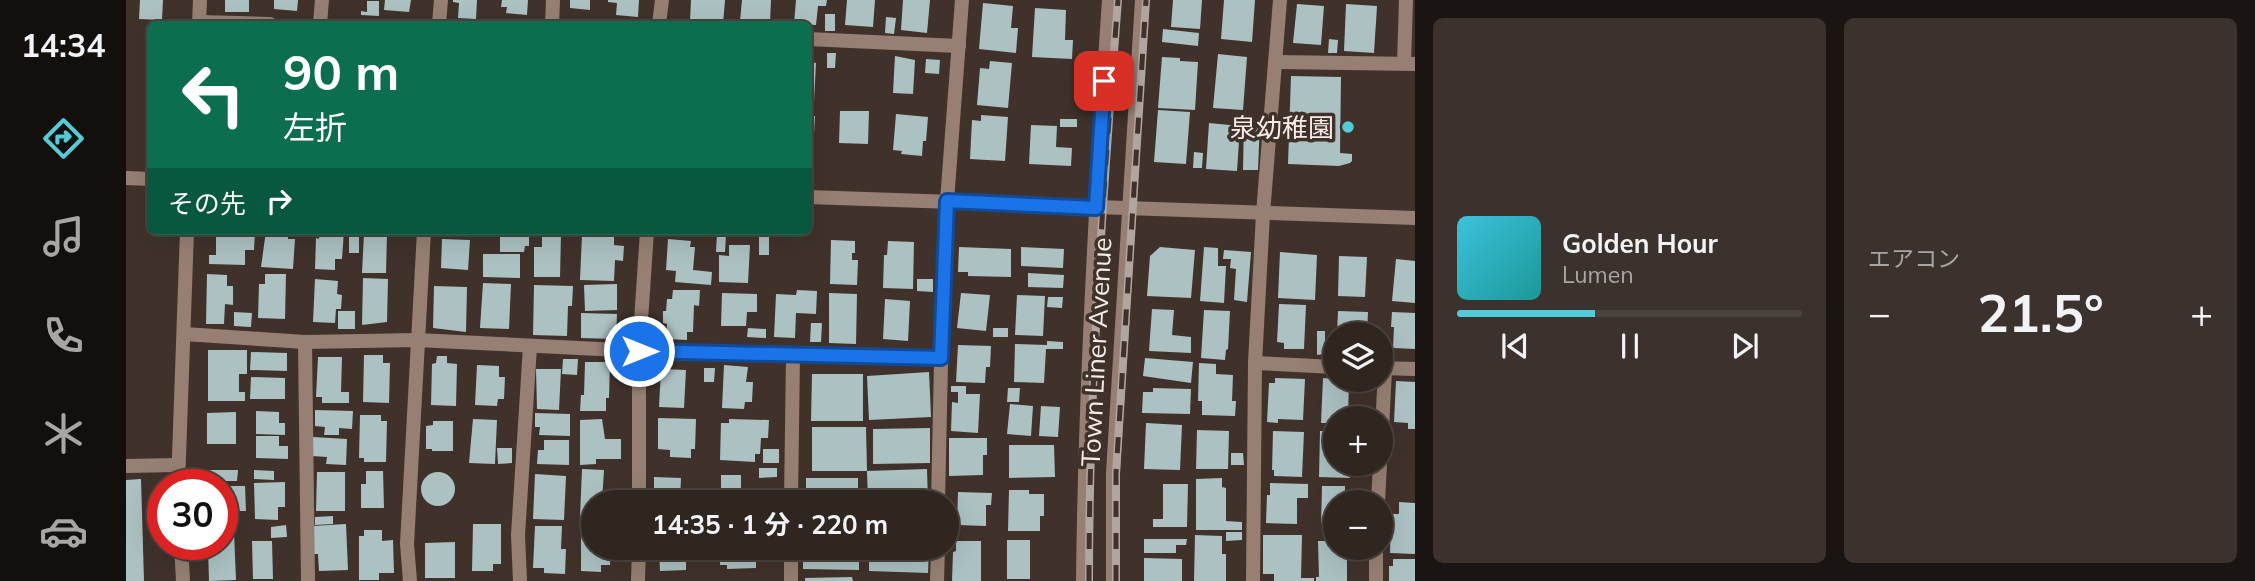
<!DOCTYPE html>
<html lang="ja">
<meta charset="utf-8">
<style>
:root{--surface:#302620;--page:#3c322d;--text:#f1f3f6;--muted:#a8a5a5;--line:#4b433e;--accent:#52ccd6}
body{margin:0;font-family:Mulish,"Noto Sans JP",sans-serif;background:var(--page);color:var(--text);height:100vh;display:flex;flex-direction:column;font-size:26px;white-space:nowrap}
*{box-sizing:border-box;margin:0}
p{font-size:23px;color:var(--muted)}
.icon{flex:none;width:38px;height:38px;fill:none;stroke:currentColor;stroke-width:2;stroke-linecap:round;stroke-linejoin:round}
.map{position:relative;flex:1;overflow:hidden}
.sheet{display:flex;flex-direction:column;gap:18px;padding:18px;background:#1a1512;width:840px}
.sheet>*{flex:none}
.guide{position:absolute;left:21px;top:21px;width:665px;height:214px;border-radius:10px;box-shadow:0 7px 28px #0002,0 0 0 2px var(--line);background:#0b6e4f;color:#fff;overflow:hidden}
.fabs{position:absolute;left:1197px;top:322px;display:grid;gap:14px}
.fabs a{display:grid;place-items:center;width:70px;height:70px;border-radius:50%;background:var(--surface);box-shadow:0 7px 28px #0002,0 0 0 2px var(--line);font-size:35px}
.speed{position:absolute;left:21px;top:469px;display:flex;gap:14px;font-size:35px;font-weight:700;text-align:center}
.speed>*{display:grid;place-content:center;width:91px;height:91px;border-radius:50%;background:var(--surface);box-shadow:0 7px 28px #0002,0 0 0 2px var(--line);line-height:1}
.speed .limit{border:10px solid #d22;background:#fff;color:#111}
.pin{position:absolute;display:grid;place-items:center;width:60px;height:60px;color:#fff;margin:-30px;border-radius:14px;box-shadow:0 4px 10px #0006}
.me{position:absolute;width:77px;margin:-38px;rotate:90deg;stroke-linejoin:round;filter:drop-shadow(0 0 5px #0008)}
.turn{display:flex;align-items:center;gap:24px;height:147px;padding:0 21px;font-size:32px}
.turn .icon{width:91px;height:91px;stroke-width:2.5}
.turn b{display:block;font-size:49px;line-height:60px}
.then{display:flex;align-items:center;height:66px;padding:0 21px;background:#0003;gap:14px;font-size:26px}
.big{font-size:52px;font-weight:700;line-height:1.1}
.sheet .tile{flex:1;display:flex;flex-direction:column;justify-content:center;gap:10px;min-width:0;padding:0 24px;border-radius:10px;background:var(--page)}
.song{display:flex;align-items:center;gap:21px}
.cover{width:84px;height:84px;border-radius:10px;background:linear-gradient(135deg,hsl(190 70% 55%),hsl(180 70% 35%))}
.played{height:7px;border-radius:4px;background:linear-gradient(90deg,var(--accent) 40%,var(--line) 40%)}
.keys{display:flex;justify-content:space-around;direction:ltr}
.heat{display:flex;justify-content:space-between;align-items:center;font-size:38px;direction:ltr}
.sheet .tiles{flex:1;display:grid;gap:18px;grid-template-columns:repeat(2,1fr)}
.trip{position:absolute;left:455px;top:490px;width:378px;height:70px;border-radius:35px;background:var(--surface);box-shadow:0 7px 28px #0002,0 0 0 2px var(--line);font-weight:700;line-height:70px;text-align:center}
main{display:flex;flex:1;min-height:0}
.dock{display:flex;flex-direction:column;width:126px;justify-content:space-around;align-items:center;background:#130f0d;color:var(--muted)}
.dock .icon{width:49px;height:49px}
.dock .selected{color:var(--accent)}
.dock b{font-size:32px;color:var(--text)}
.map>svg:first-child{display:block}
</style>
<main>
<nav class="dock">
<b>14:34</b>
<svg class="icon selected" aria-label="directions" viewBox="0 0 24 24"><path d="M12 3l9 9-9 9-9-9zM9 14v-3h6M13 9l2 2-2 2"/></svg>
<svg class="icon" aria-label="music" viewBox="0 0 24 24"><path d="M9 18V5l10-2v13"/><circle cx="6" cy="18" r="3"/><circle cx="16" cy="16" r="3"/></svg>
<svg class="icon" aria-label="phone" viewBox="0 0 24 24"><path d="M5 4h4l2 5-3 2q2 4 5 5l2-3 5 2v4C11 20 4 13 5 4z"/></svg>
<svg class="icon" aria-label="climate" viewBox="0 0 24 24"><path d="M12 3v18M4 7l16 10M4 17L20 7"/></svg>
<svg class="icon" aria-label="car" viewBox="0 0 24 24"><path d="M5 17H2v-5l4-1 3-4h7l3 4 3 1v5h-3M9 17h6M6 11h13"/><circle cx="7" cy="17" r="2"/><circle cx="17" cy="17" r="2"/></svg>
</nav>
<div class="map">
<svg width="1289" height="581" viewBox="0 0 1289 581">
<rect width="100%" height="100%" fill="#40322b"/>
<g fill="#abc1c2">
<path d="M14 0H37L36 20 13 19Z"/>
<rect x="99" y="0" width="24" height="12"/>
<path d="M148 0H172L171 11 148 9Z"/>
<path d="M259 0H285L283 12 258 10Z"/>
<path d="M327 0H351L350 19 332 18 333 3 327 2Z"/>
<path d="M376 0H402L401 15 380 13 381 7H375Z"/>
<path d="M444 0H464V10L444 8Z"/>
<path d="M482 0H513L512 17 490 15 491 3 482 2Z"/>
<path d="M565 0H599L597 24 564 21Z"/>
<path d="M616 0H645L644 23 614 21Z"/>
<path d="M670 0H701L700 6H692L690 25 668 24Z"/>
<path d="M721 0H749L747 27 719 25Z"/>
<path d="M777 0H804L801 33 775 30Z"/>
<path d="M1047 0H1076L1074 29 1045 27Z"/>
<path d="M1098 0H1129L1126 42 1095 39Z"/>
<path d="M241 1H253V16L235 15V11L241 12Z"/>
<path d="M857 3 887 6 885 28H892L890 53 853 49Z"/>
<path d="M1171 4 1198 6 1195 45 1167 43Z"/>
<path d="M1220 4 1251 6 1248 53 1218 51Z"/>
<path d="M909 8 940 10 939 40H947L946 59 906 57Z"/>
<rect x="699" y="14" width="10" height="17"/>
<path d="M760 17 770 18 768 34 759 33Z"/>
<path d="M1037 29 1073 33 1072 46 1036 42Z"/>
<path d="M1203 39 1212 40 1211 53H1202Z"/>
<path d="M701 53H710L709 68H701Z"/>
<path d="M1092 54 1121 57 1117 110 1087 108Z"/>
<path d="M769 56 789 60 787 94 767 93Z"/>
<path d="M1036 57 1054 58V61L1072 62 1069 110 1032 108Z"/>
<path d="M800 59 814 60 813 74 799 73Z"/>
<path d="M864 61 886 63 882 108 851 105 854 68 863 69Z"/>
<path d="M682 62 690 63 688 101H682Z"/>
<path d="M1165 76 1215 77 1214 153 1226 154V161L1224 163 1213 166 1162 164Z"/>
<path d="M1032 110 1064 112 1060 164 1028 162Z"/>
<path d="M714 111H743L742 144 713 143Z"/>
<path d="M770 114 802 117 800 141H797L796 156 775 154 776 151 767 150Z"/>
<path d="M855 115 882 117 879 161 844 159 846 120 855 121Z"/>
<path d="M682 116H689L687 150H682Z"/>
<rect x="934" y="119" width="17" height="8"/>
<path d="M1118 121 1134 122 1132 170H1117Z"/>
<path d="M1083 123 1114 126 1111 171 1080 169Z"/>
<path d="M905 125 931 126 930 147 946 148 945 166 903 164Z"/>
<path d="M1068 152 1077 153 1076 168H1067Z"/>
<path d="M86 231H129L128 250H119V265L83 264V255H90V234H86Z"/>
<path d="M140 231H162V239H169L167 269 135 267Z"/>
<path d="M194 231H218L216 259H209V270L189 269 190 238 193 239Z"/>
<rect x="223" y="231" width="10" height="22"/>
<path d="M374 231H403V246H399L398 252H374Z"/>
<path d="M238 234H261L260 273H236Z"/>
<path d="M416 234H435L434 277H408V247H416Z"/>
<path d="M591 234 600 235 599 252H590Z"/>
<path d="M456 235 488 237V245L498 246 497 261 489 260 488 281 454 280Z"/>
<rect x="633" y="236" width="10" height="19"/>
<path d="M316 239 344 240 342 270 315 268Z"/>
<path d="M542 239 565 241 564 247H569L567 270 586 272 585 285 549 282 550 271 540 270Z"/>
<path d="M705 240 729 241V253H726V260H732L731 285 704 284Z"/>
<path d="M762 241 788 242 787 289 757 288 758 255H761Z"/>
<path d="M603 245H624L622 283 593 282V255L603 256Z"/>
<path d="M833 247 885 249V277L842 276V272H832Z"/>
<path d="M895 247 938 249 937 268 895 266Z"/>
<path d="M1034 247 1069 250 1065 298 1021 296 1024 256Z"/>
<path d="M1078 247 1092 248V266H1100L1098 303 1074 301Z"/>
<path d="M1098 250 1125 252 1121 302 1108 300 1110 269 1104 268 1105 259H1097Z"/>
<path d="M1154 252 1191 255 1189 300 1152 298Z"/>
<path d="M357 254H394V278L357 277Z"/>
<path d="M1213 256 1241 257 1239 297 1212 296Z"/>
<path d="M1270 259 1289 261V303L1266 301Z"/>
<path d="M902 273 938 275 937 288 902 287Z"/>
<path d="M81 274 101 275V286H107V305L99 304 98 324H80Z"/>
<path d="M139 274H160L159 319 132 318 133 284H139Z"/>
<path d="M237 278 262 279 261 322 236 325Z"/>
<path d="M189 279 212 281 211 294 216 295 215 309H210L209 323 187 322Z"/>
<path d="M791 279H807V292L791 291Z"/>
<path d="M357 283 385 284 383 329 354 328Z"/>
<path d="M491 284V310L459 311 458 285Z"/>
<path d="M408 285 447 286 446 306H442L441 336 407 335Z"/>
<path d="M308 286 341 287 340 332 307 328Z"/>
<path d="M547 290H574L573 306 568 305 567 332H561V340L540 339 541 324 537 323V311H540L541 299H546Z"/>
<path d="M671 290 691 291 690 314 670 313 669 338 648 337 650 294 670 295Z"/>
<path d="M596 293 631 294V312H621L620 326H595Z"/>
<path d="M703 293 731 294 730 344 703 343Z"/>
<path d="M835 293 864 295 860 331 831 328Z"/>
<path d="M891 295 919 296 917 336 889 335Z"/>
<path d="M922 297H937L936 308 921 307Z"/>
<path d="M759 299 784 301 782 341 757 339Z"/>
<path d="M1153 304 1180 305 1178 349H1158V343L1151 342Z"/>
<path d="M1026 309 1048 310 1046 335 1065 337V353L1023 351Z"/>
<path d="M1078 310 1104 311 1102 349 1100 350 1099 360 1075 358Z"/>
<rect x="212" y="311" width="17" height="18"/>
<path d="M1212 311 1242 312 1241 334H1211Z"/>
<path d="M108 312 126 313 125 327 108 326Z"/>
<path d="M1266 312 1289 313V349L1267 348 1268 327H1265Z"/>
<path d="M455 313 491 314 490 339 455 338Z"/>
<path d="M685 323H696L695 342H684Z"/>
<path d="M622 328 640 329V338L621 337Z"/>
<rect x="867" y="328" width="15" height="9"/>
<path d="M1191 331H1199V354L1191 355Z"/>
<path d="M921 341 937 342V349H920L918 383 888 382 889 344 921 345Z"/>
<path d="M832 345 865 346 864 367H860L859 383 830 382Z"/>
<path d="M82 350H121V374H113V392H119V401H82Z"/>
<path d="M125 352 161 353V371L124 370Z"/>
<path d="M238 355H257V363H264L263 403 237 402Z"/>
<path d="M311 356H321V363L331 364 330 406 305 405 306 364 310 363Z"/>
<path d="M192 357H216L215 392H223V403H196V397H190Z"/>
<path d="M1019 358 1067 362 1065 383 1017 376Z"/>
<path d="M437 359H452L451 375 436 374Z"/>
<path d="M459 362H484L483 398H480V411H454L455 395H458Z"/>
<path d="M1073 363 1090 364V374L1107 375 1106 401H1110L1109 416 1076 415V401H1072Z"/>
<path d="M351 365 373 366V377H379L378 399H372L371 406 349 405Z"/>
<path d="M598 365 622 367 620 382H627L626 402H619L618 409 596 408Z"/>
<path d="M578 368H589L588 382H578Z"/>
<path d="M410 369H435L433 410 411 409Z"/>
<path d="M535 369 560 370 558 408 533 407Z"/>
<path d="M803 372 805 417 743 420 741 376Z"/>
<path d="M686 374H737V421H685Z"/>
<path d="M125 377 159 378V399H124Z"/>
<path d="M1149 378 1179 379 1177 420 1152 419V423L1141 422 1143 383H1149Z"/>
<path d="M1197 378 1223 380 1222 418H1209V423H1195Z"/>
<path d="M1270 381 1289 382V429H1282V423L1268 422Z"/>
<path d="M825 386H840V394H854L852 433 825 431 826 402 832 403V392H825Z"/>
<path d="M882 388H894L893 402H881Z"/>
<path d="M1027 388 1065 389 1064 414 1016 413 1017 392H1027Z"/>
<path d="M884 404 907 406 905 436 881 434Z"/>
<path d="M915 406 934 407 932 437 913 436Z"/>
<path d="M189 410 227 411 226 429 213 428V435H198L199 427 189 426Z"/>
<path d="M130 411 153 412V423H159V435L130 434Z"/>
<path d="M110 412V444H81V413Z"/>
<path d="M409 413 444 414V436L413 435 414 427H409Z"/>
<path d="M234 415H255V421H261L260 462H238V458H233Z"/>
<path d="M532 418 570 419 569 449H565V458L544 457V450L532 449Z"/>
<path d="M347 419 371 420 369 464 343 463Z"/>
<path d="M476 419 479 439H495V459H470V464L454 465V420Z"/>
<path d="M603 419 643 420 642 438H635L634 454H629V462L594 460 595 423H603Z"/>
<path d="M307 421H327V451H306V449H300V426L307 425Z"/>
<path d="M1020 423 1056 425 1054 470 1018 469Z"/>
<path d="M686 427H740L741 471 801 469 802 502H742L741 471H686Z"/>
<path d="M804 428V463L747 464V429Z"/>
<path d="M1071 430 1103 431 1102 469H1070Z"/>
<path d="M1147 431 1178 432 1176 477 1148 476V470H1146Z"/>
<path d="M1194 431H1209L1207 459H1209V464H1224V478L1193 477Z"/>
<path d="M130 436H153V446H162V459L130 458Z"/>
<path d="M187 437 221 439 220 465 200 464 201 457 186 456Z"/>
<path d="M823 438H861V455H857V475L823 476Z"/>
<path d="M418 440H443V465L411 464 412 450H418Z"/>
<path d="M883 445H928L929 477 883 478Z"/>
<path d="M371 448H386V463L372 464Z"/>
<rect x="637" y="449" width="16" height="14"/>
<path d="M1105 453H1117L1118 465H1105Z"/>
<path d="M633 468H651V477L633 478Z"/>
<path d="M456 469 478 470 476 502H467V517H454Z"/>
<path d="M81 470H112L111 481H81Z"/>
<path d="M128 470 148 471V480L128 479Z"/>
<path d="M240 471H257L258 508H235V484H240Z"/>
<path d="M191 472H219V511H190Z"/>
<circle cx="312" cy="489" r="17"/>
<path d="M409 474 440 476 438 520 407 519Z"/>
<rect x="595" y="475" width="20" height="27"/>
<path d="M528 477 555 478 554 502H528Z"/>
<rect x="680" y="478" width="52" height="24"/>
<path d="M1096 478V487L1100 488V521L1116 522V530H1070V479Z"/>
<path d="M15 479 18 581H0V480Z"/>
<path d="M159 482V507H152V520L129 519 128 483Z"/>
<path d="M1144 483 1182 484V498H1171V524L1140 523 1141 495H1144Z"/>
<path d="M1037 484H1062L1061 527H1027V519H1037Z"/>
<path d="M96 486H119L120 511H96Z"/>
<path d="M1196 486H1219V502H1209V524H1195Z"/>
<path d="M883 490H903V494H918V516H914V531H882Z"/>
<path d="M832 492 866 493 865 505H860V526L831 525Z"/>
<path d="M1273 502 1289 503V554L1264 553 1265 514H1273Z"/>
<path d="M207 516V524L189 525V517Z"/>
<path d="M220 524 222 570 193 571 192 554H187L186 526Z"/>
<path d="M347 524H375V564H367V571H346Z"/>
<path d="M160 525 161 537 145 538V527Z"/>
<path d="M409 526H436L435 549H440L439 574 418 573V568H407Z"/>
<path d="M455 526H467V548H485L484 565H475V572L455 571Z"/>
<path d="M238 530H256V541L267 540 268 573H253V580H233V536H238Z"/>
<path d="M108 532 110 580 83 581 82 548H86V544H96V533Z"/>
<path d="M1100 532H1116V540L1100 541Z"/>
<path d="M1069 535 1096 536V554H1100V581H1068Z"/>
<path d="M1137 535H1176L1175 578H1188V581H1148V574H1137Z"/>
<path d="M1018 539H1061L1060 545H1050V553H1018Z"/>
<rect x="881" y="540" width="23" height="39"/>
<path d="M126 541H146L147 579H127Z"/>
<path d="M830 541H855V581H826L827 552 830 551Z"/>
<path d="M1192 541H1209V548H1221V581H1190V577H1193Z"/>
<path d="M329 542V578H299V543Z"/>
<path d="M533 548H560V570L534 571Z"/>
<path d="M594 548H630V568L601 569V565H594Z"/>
<path d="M677 548H733V570L677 569Z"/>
<path d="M743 548H803L802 573 743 571Z"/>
<path d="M1018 558 1056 559V581H1018Z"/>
<path d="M1267 559H1289V581H1263V566H1267Z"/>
<path d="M726 577 727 581H679V578Z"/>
</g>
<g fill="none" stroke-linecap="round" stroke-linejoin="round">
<g stroke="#978073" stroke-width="14">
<path d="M73 22 144 24"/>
<path d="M194 24 196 0"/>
<path d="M313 24 315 0"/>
<path d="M426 24 427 0"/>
<path d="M533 24 536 0"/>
<path d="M682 39 833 46"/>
<path d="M1151 62 1289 64"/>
<path d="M1278 63 1280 0"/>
<path d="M0 178 24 179"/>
<path d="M58 334 179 342 291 340 513 351 815 358"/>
<path d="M179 342 182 581"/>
<path d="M1129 363 1209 367"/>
<path d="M1255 368 1289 369"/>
<path d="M1255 450 1259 369"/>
<path d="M0 466 51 465"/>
<path d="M513 502V351L521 231"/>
<path d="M665 502 667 355"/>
<path d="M812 502 815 363 821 201 836 0"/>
<path d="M1252 502 1254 464"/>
<path d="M1250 548V581"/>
<path d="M284 581 281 544 298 231"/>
<path d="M394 581 392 535 404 346"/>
<path d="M512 581 513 548"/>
<path d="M665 581V548"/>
<path d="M811 581 812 548"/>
<path d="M1127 581 1129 363 1137 214 1154 0"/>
</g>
<g stroke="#978073" stroke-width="14">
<path d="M73 24 74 0"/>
<path d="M682 197 1289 218"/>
<path d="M52 485 61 231"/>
<path d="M55 544 57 581"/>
<path d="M957 581C959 387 970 193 983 0"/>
<path d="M987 581V473L1016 0"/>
</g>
<defs>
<g id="rail">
<path d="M963 581C963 387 977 193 992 0"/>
<path d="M990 581V473L1020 0"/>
</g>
</defs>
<use href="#rail" stroke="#b0a59f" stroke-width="8"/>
<use href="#rail" stroke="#40322b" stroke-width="5" stroke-dasharray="16" stroke-linecap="butt"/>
</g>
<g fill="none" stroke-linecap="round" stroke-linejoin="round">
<defs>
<path id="route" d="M513 351 815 358 821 201 970 208 978 81"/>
</defs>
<use href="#route" stroke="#114b97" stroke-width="18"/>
<use href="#route" stroke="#1a73e8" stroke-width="12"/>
</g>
<circle fill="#52ccd6" stroke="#40322b" stroke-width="2.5" cx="1222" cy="127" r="7"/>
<g text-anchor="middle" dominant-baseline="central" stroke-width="7" stroke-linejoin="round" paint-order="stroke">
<g font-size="26" fill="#f6ede8" stroke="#40322b" text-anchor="end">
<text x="1208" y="127">泉幼稚園</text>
</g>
<g font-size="26" fill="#f6ede8" stroke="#40322b">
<text transform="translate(970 352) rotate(-87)">Town Liner Avenue</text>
</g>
</g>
</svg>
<div class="fabs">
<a><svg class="icon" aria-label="layers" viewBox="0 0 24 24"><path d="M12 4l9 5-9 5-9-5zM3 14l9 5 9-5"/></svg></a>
<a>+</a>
<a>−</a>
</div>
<div class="speed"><div class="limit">30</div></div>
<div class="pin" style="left:978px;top:81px;background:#d93025"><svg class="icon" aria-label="arrive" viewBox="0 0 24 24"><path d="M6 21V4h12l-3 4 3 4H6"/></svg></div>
<svg class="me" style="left:513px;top:351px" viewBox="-20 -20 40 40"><circle r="17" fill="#1a73e8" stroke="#fff" stroke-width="3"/><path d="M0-11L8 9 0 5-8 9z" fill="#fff"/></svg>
<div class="trip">14:35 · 1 分 · 220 m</div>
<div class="guide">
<div class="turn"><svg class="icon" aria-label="left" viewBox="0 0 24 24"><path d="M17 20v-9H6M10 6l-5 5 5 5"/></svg><div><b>90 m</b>左折</div></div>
<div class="then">その先<svg class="icon" aria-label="right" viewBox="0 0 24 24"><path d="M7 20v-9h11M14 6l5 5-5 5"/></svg></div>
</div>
</div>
<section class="sheet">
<div class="tiles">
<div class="tile">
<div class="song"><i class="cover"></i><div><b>Golden Hour</b><p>Lumen</p></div></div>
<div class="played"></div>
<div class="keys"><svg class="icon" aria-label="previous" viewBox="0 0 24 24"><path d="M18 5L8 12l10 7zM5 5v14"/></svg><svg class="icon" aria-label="pause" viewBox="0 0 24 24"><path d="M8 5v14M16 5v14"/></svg><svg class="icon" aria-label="next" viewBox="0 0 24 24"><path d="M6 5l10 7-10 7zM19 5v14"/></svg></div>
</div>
<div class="tile"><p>エアコン</p>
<div class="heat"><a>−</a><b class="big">21.5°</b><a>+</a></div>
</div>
</div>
</section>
</main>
